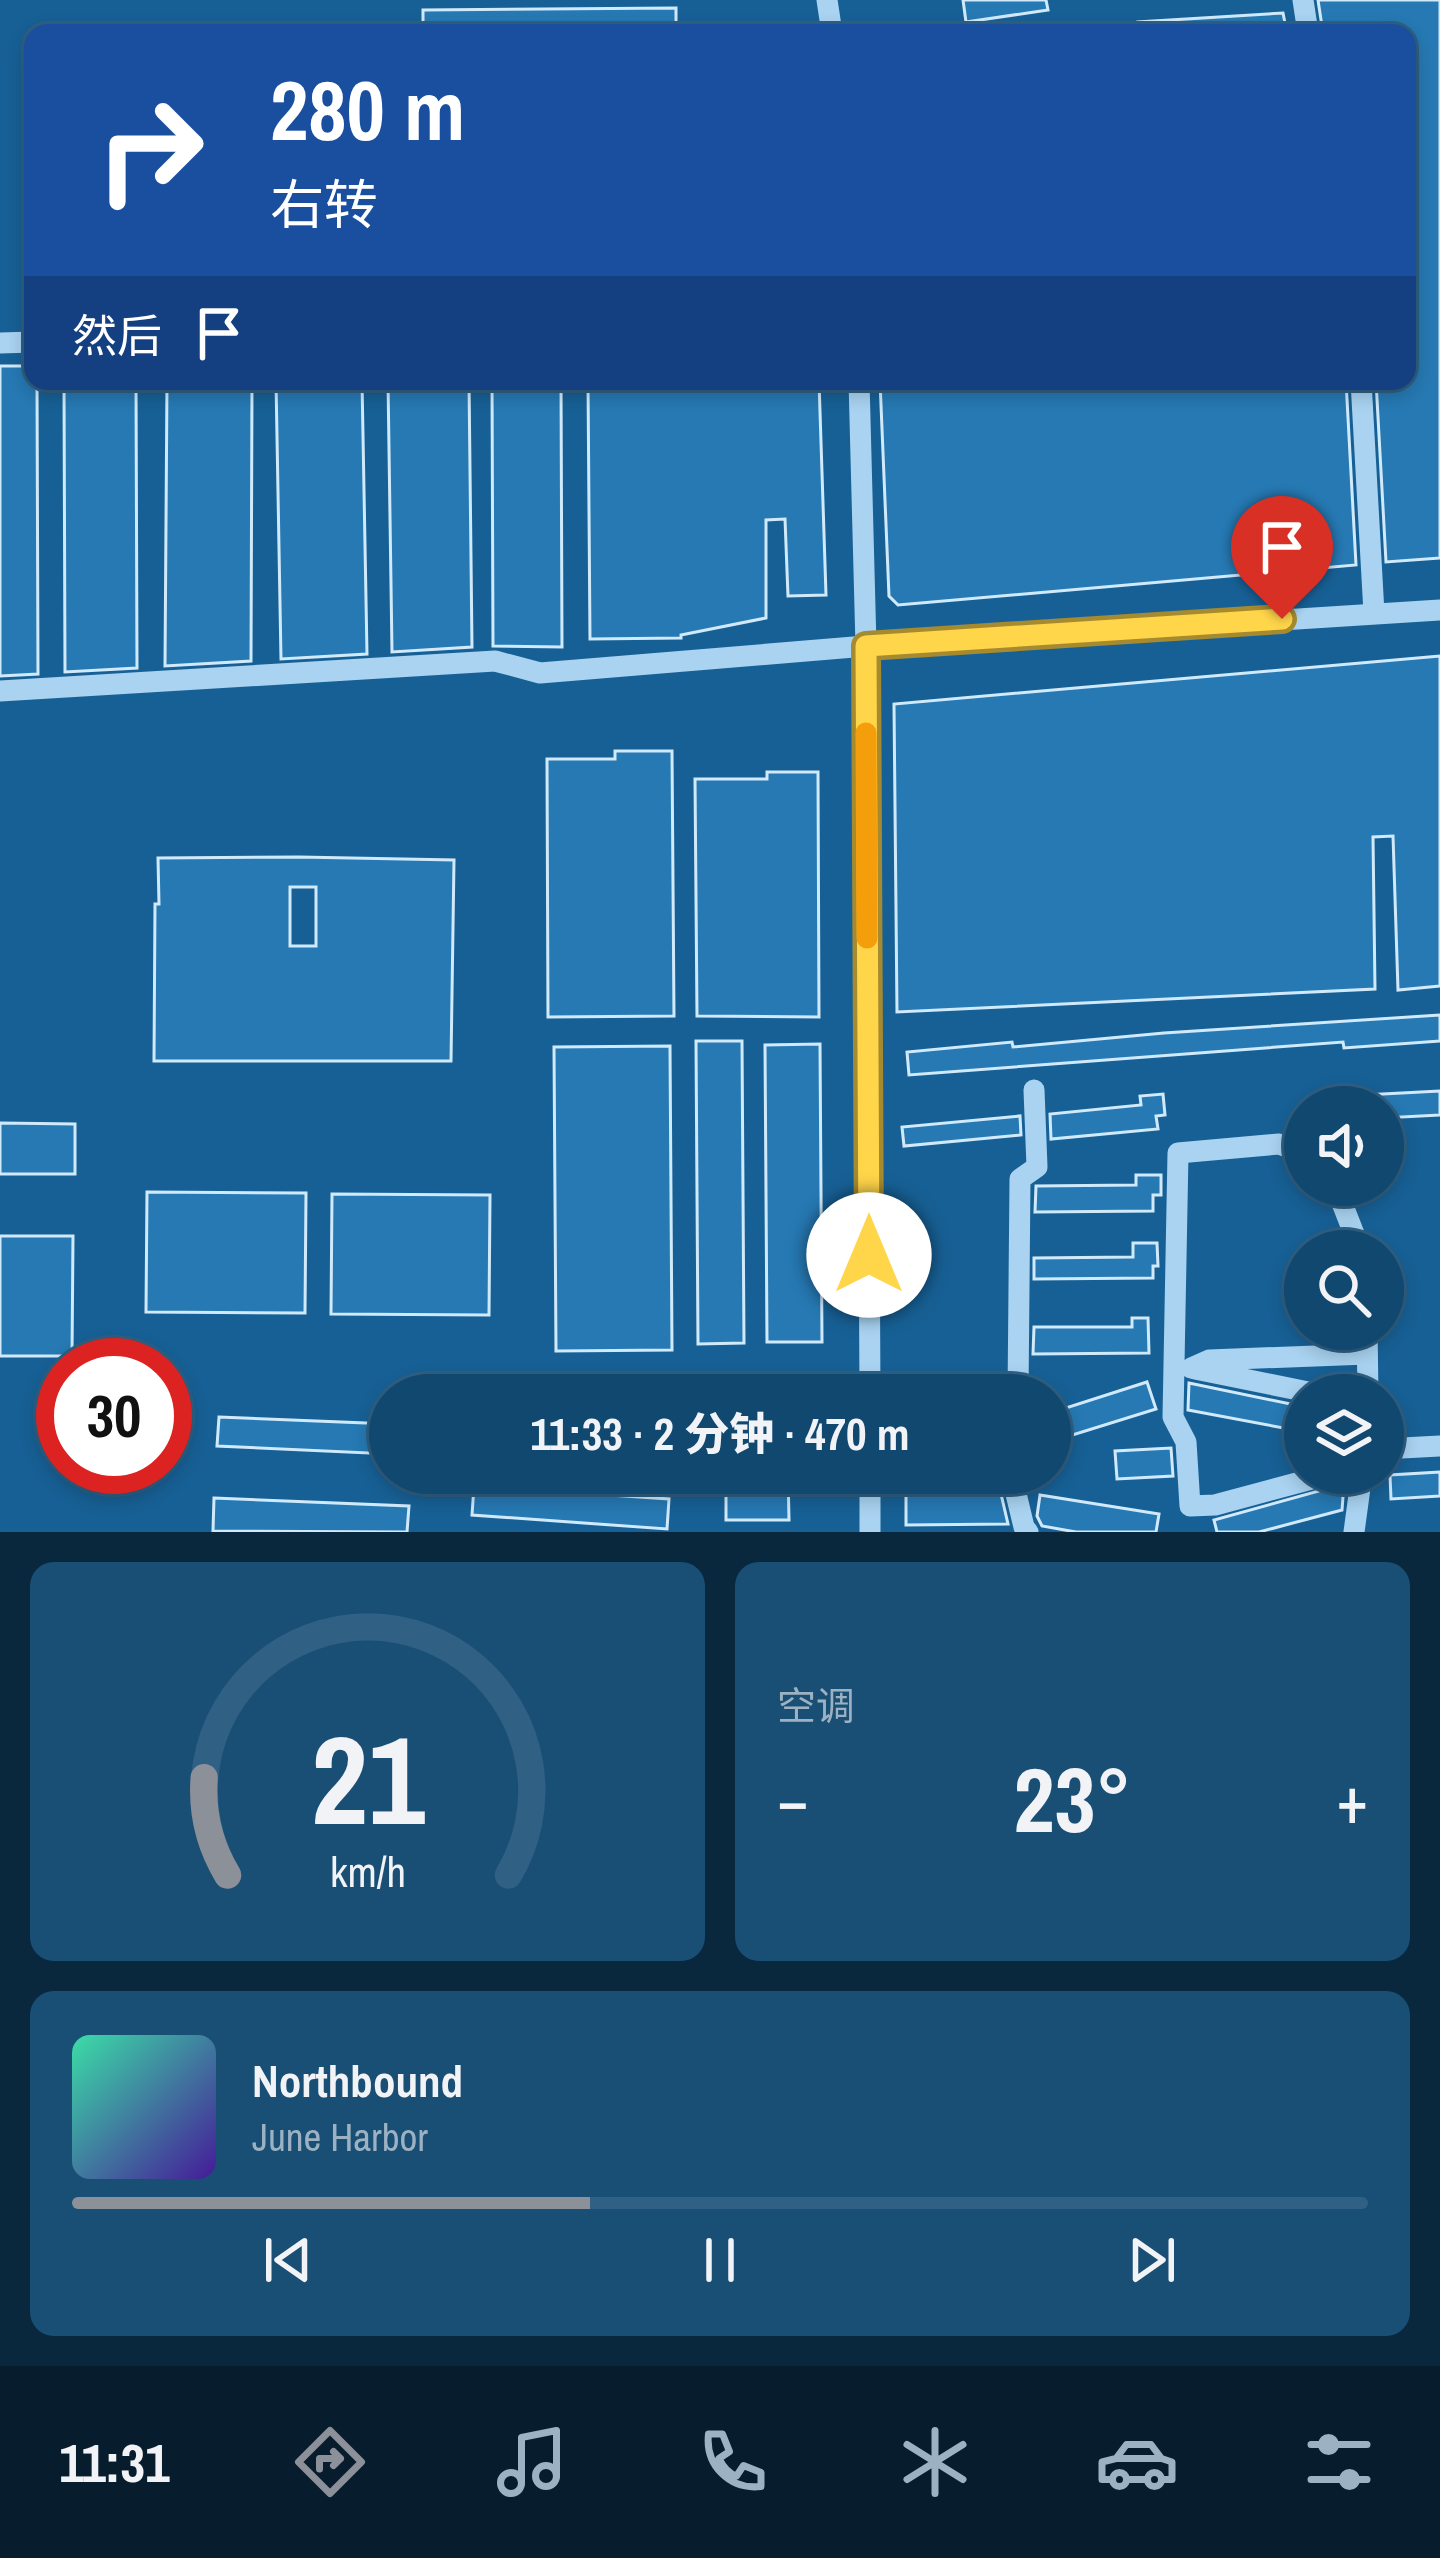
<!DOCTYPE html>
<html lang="zh">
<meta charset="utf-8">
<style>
:root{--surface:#114870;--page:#1a4f75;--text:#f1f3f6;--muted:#9cb2c3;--line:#306083;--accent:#8c9099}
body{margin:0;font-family:"Archivo Narrow","Noto Sans SC",sans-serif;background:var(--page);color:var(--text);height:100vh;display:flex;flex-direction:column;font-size:45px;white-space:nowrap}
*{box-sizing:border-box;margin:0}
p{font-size:39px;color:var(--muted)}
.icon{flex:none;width:66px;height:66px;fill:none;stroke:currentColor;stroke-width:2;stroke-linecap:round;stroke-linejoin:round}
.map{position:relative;height:1532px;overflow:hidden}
.panel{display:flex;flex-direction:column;gap:30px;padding:30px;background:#09283e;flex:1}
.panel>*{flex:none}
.guide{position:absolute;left:24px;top:24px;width:1392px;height:366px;border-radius:24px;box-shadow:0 6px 18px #0003,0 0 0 3px var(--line);background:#1a4fa0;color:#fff;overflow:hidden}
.controls{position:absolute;left:1284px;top:1086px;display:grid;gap:24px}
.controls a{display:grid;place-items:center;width:120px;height:120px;border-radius:50%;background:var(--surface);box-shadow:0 6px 18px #0003,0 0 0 3px var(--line);font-size:60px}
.speed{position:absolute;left:36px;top:1338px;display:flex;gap:24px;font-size:60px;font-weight:700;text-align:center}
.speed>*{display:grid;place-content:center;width:156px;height:156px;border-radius:50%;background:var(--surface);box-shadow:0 6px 18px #0003,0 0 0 3px var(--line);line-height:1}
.speed .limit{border:18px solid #d22;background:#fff;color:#111}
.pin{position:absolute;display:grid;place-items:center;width:102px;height:102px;color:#fff;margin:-123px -51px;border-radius:50% 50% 50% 0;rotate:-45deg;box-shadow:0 0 12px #0007}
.pin .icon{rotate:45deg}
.me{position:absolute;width:132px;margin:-66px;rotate:0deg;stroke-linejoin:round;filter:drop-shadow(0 0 9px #0008)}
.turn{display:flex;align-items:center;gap:42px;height:252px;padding:0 48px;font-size:54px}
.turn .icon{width:156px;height:156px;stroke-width:2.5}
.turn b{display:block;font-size:84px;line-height:102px}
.then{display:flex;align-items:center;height:114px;padding:0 48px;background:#0003;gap:24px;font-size:45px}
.big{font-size:90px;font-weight:800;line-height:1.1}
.panel .card{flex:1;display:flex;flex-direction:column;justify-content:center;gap:18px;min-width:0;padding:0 42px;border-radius:24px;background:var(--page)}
.panel .dial{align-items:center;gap:0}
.dial svg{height:312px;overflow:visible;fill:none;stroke:var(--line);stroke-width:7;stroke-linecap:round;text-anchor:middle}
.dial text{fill:var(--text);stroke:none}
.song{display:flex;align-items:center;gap:36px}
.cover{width:144px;height:144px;border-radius:18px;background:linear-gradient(135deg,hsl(160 70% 55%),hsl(260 70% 35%))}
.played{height:12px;border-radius:6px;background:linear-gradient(90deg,var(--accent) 40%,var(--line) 40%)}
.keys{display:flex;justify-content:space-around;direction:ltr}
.heat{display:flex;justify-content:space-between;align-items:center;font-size:66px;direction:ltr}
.panel .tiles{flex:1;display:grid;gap:30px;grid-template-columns:1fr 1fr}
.card:last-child{grid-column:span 2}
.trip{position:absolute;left:369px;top:1374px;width:702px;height:120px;border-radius:60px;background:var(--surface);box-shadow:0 6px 18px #0003,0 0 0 3px var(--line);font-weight:800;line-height:120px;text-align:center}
.tab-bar{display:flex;height:192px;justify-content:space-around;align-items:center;background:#071d2d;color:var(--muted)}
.tab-bar .icon{width:84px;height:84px}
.tab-bar .selected{color:var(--accent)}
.tab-bar b{font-size:54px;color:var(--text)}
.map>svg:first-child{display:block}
</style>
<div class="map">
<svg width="1440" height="1532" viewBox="0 0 1440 1532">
<rect width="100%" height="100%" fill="#176095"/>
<g fill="#2679b3" stroke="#d0eafc" stroke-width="3" fill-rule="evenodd">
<path d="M963 0H1046L1048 10 966 22Z"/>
<path d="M1318 0H1440V558L1386 562 1376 381H1407V33H1323Z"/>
<path d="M676 8V33H423V10Z"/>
<path d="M1283 13 1287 33H1139L1138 22Z"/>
<path d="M0 366H33V381H37L38 674 0 676Z"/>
<path d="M64 381H136L137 668 65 672Z"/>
<path d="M167 381H252L251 661 165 666Z"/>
<path d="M276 381H362L367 654 281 659Z"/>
<path d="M388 381H469L472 647 392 652Z"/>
<path d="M492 381H561L562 647 493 646Z"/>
<path d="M588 381H819L826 595 788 596 785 519 766 520V618L681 635V638L590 639Z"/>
<path d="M880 381H1346L1356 565 898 605 889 596Z"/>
<path d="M1440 656V986L1398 990 1393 836 1373 837 1375 989 897 1012 894 704Z"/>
<path d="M615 751H672L674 1016 548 1017 547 759H615Z"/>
<path d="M767 772H818L819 1017 697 1016 695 779H767Z"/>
<path d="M299 857 454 860 451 1061H154L155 904H159L158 858ZM290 887H316V946H290Z"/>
<path d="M1440 1015V1041L1344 1048 1343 1042 909 1075 907 1052 1012 1042 1013 1047 1164 1033Z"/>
<path d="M696 1041H742L744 1343 698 1344Z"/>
<path d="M820 1044 822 1342H767L765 1045Z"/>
<path d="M670 1046 672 1350 556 1351 554 1047Z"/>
<path d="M1440 1091V1115L1383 1118V1107H1308L1307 1098Z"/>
<path d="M1163 1094 1165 1115 1156 1116 1158 1129 1051 1139 1050 1114 1141 1105 1140 1096Z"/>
<path d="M1020 1116 1021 1135 904 1146 902 1127Z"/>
<path d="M0 1123 75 1124V1174H0Z"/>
<path d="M1136 1175H1161V1195H1153V1211L1035 1212 1036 1186 1136 1185Z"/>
<path d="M147 1192 306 1193 305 1313 146 1312Z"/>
<path d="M332 1194 490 1195 489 1315 331 1314Z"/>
<path d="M0 1236H73L72 1356H0Z"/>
<path d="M1133 1243H1157L1158 1266H1153V1278L1034 1279V1258L1133 1257Z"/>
<path d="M1132 1318H1148L1149 1353 1033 1354 1034 1327H1132Z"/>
<path d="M1147 1382 1156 1409 1050 1442V1413Z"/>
<path d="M1189 1383 1305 1407V1432L1188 1410Z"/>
<path d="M219 1417 390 1424V1454L217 1446Z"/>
<path d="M1171 1448 1173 1476 1117 1479 1115 1451Z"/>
<path d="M1440 1472V1496L1391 1499 1390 1475Z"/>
<path d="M726 1473H788L789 1520H726Z"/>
<path d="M1344 1484 1342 1510 1259 1532H1217L1214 1520Z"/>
<path d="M474 1486 669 1499 667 1529 472 1515Z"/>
<path d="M1001 1494 1008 1524 906 1525V1495Z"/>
<path d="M1040 1495 1159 1514 1156 1532H1076L1042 1526 1037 1516Z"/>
<path d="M214 1498 409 1506 407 1532 213 1531Z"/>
</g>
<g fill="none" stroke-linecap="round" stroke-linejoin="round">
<g stroke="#a9d3f1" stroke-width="21">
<path d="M827 0 832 33"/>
<path d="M1303 0 1308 33"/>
<path d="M0 343 33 342"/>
<path d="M859 381 866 646 870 1395"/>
<path d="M1361 381 1374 613"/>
<path d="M0 691 495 661 540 673 866 646 1440 610"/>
<path d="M1305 1153 1279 1144 1178 1153 1173 1417 1186 1442 1190 1506 1215 1505 1334 1473"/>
<path d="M1335 1185 1356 1239 1358 1251"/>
<path d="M1367 1329 1368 1395"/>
<path d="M1191 1368 1209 1360 1367 1354"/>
<path d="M1195 1369 1323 1395"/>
<path d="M1018 1395 1020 1179 1037 1167 1034 1090"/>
<path d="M1383 1449 1440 1446"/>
<path d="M870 1473V1532"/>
<path d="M1011 1473 1024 1527 1028 1532"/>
<path d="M870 1475 951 1473"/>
<path d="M1354 1532 1362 1473"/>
</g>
</g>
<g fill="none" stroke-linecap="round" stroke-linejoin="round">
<defs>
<path id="route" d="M869 1255 866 646 1282 619"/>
</defs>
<use href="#route" stroke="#a68a30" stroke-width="30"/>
<use href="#route" stroke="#ffd54a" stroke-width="21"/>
<path stroke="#f59e0b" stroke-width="21" d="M866 733 867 938"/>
</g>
</svg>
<div class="controls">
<a><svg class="icon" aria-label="sound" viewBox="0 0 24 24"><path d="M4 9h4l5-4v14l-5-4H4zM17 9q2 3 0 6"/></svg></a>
<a><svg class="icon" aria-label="search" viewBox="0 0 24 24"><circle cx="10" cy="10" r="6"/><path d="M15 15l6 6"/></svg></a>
<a><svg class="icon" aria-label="layers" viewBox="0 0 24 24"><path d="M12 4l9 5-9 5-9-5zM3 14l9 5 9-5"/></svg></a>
</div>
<div class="speed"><div class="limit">30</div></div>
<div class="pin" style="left:1282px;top:619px;background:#d93025"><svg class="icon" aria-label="arrive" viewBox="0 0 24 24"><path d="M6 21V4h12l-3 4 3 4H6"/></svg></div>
<svg class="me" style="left:869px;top:1255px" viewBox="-20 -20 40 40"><circle r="19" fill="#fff"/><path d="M0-13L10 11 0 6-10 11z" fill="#ffd54a"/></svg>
<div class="trip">11:33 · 2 分钟 · 470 m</div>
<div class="guide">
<div class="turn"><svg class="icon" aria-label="right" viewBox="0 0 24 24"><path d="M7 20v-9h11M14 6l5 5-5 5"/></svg><div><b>280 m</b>右转</div></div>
<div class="then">然后<svg class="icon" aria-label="arrive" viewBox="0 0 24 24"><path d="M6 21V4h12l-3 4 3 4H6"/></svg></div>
</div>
</div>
<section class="panel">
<div class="tiles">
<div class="card dial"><svg viewBox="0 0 100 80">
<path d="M14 69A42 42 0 1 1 86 69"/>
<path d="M14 69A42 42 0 0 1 8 44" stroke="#8c9099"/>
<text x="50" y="56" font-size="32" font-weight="700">21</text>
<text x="50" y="72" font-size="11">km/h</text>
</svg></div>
<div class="card"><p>空调</p>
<div class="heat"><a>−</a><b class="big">23°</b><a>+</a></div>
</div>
<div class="card">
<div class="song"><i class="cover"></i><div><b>Northbound</b><p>June Harbor</p></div></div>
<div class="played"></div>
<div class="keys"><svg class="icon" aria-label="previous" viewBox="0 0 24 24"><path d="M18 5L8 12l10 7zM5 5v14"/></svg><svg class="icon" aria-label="pause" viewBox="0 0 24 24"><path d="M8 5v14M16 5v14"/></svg><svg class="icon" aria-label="next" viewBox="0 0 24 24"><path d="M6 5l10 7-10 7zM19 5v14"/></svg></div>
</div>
</div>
</section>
<nav class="tab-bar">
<b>11:31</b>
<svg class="icon selected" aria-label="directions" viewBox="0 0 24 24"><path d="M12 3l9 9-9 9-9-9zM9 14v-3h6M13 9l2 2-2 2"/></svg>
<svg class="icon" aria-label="music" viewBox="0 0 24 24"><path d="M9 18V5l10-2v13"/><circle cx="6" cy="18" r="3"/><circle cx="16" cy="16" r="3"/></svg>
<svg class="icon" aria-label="phone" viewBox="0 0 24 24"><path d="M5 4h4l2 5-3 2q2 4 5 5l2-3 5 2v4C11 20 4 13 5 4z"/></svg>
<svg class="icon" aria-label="climate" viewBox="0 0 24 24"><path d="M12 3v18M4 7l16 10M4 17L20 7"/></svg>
<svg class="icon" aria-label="car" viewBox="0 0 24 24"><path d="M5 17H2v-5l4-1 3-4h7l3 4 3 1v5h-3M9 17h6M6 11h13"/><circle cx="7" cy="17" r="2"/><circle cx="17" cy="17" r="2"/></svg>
<svg class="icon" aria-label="filters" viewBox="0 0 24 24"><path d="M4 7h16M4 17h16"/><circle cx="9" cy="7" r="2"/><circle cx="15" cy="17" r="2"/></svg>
</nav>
